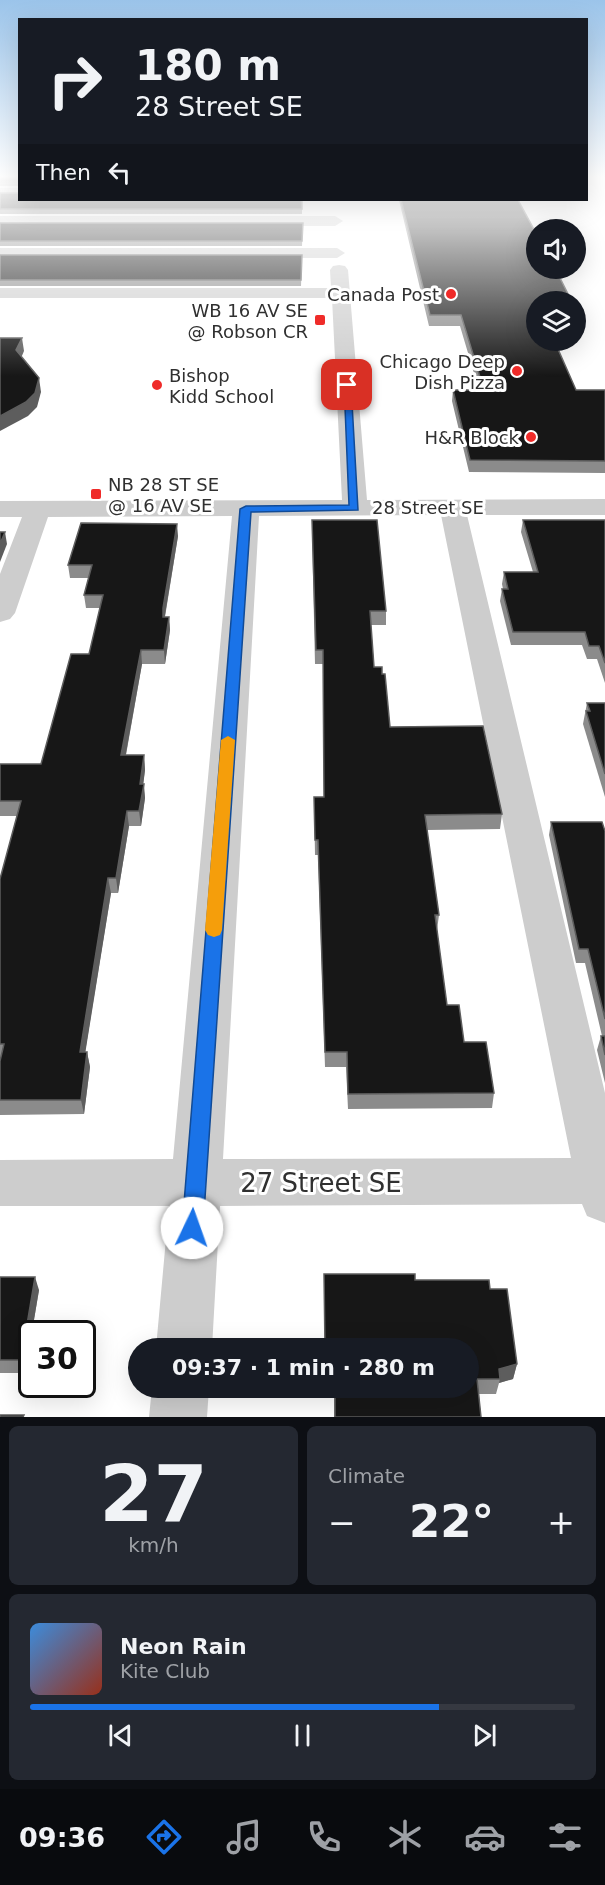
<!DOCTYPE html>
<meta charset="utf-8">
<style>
:root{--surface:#171b24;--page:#242831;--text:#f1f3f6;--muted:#9ea1a6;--line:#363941;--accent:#1a73e8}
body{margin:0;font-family:"DejaVu Sans",sans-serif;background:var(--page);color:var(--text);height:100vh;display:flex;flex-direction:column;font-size:22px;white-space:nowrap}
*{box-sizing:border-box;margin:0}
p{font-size:20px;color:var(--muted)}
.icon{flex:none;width:33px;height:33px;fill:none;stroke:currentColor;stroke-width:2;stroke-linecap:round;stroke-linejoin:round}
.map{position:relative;height:1417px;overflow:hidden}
.details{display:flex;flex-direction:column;gap:9px;padding:9px;background:#0d0f14;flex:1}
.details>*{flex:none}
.top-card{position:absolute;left:18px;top:18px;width:570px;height:183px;border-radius:0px;box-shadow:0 6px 24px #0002;background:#171b24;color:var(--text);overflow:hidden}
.controls{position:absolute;left:526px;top:219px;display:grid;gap:12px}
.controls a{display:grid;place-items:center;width:60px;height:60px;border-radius:50%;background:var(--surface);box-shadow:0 6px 24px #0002;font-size:30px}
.speed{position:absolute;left:18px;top:1320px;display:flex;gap:12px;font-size:30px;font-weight:700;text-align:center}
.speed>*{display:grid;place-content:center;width:78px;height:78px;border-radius:50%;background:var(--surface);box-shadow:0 6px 24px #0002;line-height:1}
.speed .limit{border:3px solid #111;border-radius:9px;background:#fff;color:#111}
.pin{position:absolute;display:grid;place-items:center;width:51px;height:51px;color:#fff;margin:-26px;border-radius:12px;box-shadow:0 3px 9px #0006}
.me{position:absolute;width:66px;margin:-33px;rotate:3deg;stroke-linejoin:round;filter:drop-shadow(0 0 4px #0008)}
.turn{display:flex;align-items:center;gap:21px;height:126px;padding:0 18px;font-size:27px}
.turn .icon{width:78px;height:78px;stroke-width:2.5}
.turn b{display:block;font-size:42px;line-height:51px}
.then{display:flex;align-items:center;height:57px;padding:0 18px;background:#0003;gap:12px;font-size:22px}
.big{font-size:45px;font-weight:600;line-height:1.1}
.details .tile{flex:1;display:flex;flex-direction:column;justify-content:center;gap:9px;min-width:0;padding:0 21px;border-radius:9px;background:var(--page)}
.details .dial{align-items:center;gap:0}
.dial b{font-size:78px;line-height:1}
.song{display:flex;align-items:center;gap:18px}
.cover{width:72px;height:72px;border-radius:9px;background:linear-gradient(135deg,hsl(210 70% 55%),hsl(10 70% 35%))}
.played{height:6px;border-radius:3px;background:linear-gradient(90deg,var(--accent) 75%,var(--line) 75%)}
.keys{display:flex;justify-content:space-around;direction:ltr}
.heat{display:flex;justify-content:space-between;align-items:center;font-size:33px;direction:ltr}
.details .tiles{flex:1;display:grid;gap:9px;grid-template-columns:1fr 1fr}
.tile:last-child{grid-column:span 2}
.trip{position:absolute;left:128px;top:1338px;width:351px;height:60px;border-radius:30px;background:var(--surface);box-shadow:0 6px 24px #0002;font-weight:600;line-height:60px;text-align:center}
.tab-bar{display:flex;height:96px;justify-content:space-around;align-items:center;background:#090b0e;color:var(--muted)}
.tab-bar .icon{width:42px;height:42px}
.tab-bar .current{color:var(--accent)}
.tab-bar b{font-size:27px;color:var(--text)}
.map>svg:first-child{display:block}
</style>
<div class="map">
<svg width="605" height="1417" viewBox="0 0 605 1417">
<rect width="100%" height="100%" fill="#fff"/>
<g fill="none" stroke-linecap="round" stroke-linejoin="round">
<g fill="#cdcdcd" fill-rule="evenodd">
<rect x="0" y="188" width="20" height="8"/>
<path d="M0 216H335L343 221 335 226H0Z"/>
<path d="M0 248H337L345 253 337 258H0Z"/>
<path d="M339 265 345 266 348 270 367 500 605 499V515H467L605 1093V1223L587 1216 582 1204 220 1206 212 1348H156L169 1206H0V1160L173 1159 232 516 48 517 15 613 10 619 0 622V574L22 517H0V501L342 500 332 298H0V288H331L330 270 333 266ZM441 515 571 1158 223 1159 259 516Z"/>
<path d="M152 1388H209L207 1417H149Z"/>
</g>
</g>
<g fill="#8b8b8b">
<rect x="0" y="177" width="20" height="9"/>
<path d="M0 193 302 200V214H0Z"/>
<path d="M399 200H518L537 302V340L576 390H605V473L469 472 452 401 453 390H479L460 326H429Z"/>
<path d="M0 223H303L302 246H0Z"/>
<path d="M0 255H302L301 286H0Z"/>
<path d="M576 308 580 315 578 326H576Z"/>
<path d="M523 520H605V683L597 659H587L582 645H511L500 601 502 589H503L502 584 504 572H533L521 532Z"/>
<path d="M312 533 386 611V625H371L374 667 390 727 502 814 500 829 427 830 439 915 437 930 447 1005 464 1042 494 1093 492 1108 348 1109 346 1067H325L318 855H315L314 797H324L323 664H315Z"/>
<path d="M178 536 165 617H169L170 630 165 664H142L126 755H144L145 770 143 784 145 798 141 826H129L118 893H111L85 1052H87L90 1067 84 1114 0 1115V879L17 816H0V764H41L89 654 100 608H86L84 595 89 578H70L68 565Z"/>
<path d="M587 703H605V797L583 724Z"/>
<path d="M551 822 605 831V1083L597 1050 601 1036H602L585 963H576L549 835Z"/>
<path d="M324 1274 415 1280 490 1289 517 1364 513 1379 499 1383 496 1394H479L481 1417H334V1394H325V1388H468V1348H325Z"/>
<path d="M0 1277 39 1290 25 1373H0Z"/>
</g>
<g fill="#5d5d5d">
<path d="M22 338 24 351 19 363 16 350Z"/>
<path d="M39 378 41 392 37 407 28 416 0 431V416Z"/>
<path d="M177 524 178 536 164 621V630L163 608Z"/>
<path d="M5 532 7 544 0 562V544Z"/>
<path d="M169 617 170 630 165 664 164 650Z"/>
<path d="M141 650 142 664 123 770 121 755Z"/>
<path d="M144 755 145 770 142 795 144 784 145 798 141 826 139 811 140 784Z"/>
<path d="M127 811 129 826 118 893 116 878Z"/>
<path d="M108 878 111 893 83 1067 80 1052Z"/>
<path d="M87 1052 90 1067 84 1114 81 1100Z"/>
<path d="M35 1277 39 1290 25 1373 21 1360Z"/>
<path d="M517 1364 513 1379 499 1383 500 1379 499 1369Z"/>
</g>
<g fill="#171717" stroke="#5d5d5d" stroke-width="1.5">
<rect x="0" y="177" width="20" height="5"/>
<path d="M0 193H20V200H302V209H0Z"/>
<path d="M401 200H518L537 235V268H555L572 302H537V340H554L576 390H605V461L470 460 453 390H484L461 315H430Z"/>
<path d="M0 223H303L302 241H0Z"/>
<path d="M0 255H302L301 280H0Z"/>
<path d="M576 308 580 315H576Z"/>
<path d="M0 338H22L16 350 39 378 35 393 26 402 0 416Z"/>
<path d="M312 520H377L386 611H370L374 667H382V674H385L390 727 483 726 502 814 425 815 439 915H435L447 1005H459L464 1042H486L494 1093 348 1094 347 1052H325L318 840H315L314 797H324L323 650H316Z"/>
<path d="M523 520H605V663L599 646H589L585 632H513L502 589H508L504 572H538Z"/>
<path d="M81 523 177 524 163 608V617H169L164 650H141L121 755H144L140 784H144L139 811H127L116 878H108L80 1052H87L81 1100H0V1061L4 1044H0V879L21 801H0V764H41L71 654H89L103 595H84L92 565H68Z"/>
<path d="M0 532H5L0 544Z"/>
<path d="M587 703H605V774L586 711H590Z"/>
<path d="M551 822H602L605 831V1019L588 949H579Z"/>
<path d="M601 1036H605V1055Z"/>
<path d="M324 1274H415V1280H489L490 1289H507L517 1364 499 1369 500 1379H477L481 1417H335V1388H468V1348H325Z"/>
<path d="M0 1277H35L21 1360H0Z"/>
<path d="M0 1415H24L23 1417H0Z"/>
</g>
<linearGradient id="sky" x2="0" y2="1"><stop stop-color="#9bc4ea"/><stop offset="0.47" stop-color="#fff"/><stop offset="1" stop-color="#fff" stop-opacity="0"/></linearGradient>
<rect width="605" height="376" fill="url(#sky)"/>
<path fill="#1a73e8" stroke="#114b97" stroke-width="1.5" d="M344 383 351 385 358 510 251 512 203 1228 200 1236 192 1239 185 1236 182 1228 240 509 246 506 349 505Z"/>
<path fill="#f59e0b" d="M228 736 235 740 222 930 220 935 214 937 208 935 205 930 221 740Z"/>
<g fill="#ef2b29" stroke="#fff" stroke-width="2">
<circle cx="451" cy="294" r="6"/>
<rect x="314" y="314" width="12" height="12" rx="3"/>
<circle cx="517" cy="371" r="6"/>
<circle cx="157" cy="385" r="6"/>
<circle cx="531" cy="437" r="6"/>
<rect x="90" y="488" width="12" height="12" rx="3"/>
</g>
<g text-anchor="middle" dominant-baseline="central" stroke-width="6" stroke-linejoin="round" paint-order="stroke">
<g font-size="18" fill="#303030" stroke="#fff" text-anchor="end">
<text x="439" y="294">Canada Post</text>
<text x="308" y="310">WB 16 AV SE<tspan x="308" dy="21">@ Robson CR</tspan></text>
<text x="505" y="361">Chicago Deep<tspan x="505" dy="21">Dish Pizza</tspan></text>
<text x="169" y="375" text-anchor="start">Bishop<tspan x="169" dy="21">Kidd School</tspan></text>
<text x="519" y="437">H&amp;R Block</text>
<text x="108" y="484" text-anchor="start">NB 28 ST SE<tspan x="108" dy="21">@ 16 AV SE</tspan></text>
</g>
<g font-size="18" fill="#303030" stroke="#fff">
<text x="428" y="507">28 Street SE</text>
</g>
<g font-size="26" fill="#303030" stroke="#fff">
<text x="321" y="1183">27 Street SE</text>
</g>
</g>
</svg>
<div class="controls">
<a><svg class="icon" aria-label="sound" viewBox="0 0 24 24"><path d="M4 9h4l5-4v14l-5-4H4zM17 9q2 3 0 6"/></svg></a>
<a><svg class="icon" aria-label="layers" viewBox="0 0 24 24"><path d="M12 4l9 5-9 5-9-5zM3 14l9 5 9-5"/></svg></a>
</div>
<div class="speed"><div class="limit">30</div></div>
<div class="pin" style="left:347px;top:385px;background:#d93025"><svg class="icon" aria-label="arrive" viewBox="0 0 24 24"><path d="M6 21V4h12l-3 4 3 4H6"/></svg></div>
<svg class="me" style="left:192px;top:1228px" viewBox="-20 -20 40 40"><circle r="19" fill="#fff"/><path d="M0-13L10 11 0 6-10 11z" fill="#1a73e8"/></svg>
<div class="trip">09:37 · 1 min · 280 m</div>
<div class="top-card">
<div class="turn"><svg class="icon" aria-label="right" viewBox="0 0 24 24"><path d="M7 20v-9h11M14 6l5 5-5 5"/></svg><div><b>180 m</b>28 Street SE</div></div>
<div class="then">Then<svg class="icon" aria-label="left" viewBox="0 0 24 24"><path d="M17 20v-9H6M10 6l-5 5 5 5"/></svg></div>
</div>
</div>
<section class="details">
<div class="tiles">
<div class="tile dial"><b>27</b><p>km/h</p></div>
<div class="tile"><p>Climate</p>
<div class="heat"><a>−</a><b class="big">22°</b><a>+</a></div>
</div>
<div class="tile">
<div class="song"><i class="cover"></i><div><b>Neon Rain</b><p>Kite Club</p></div></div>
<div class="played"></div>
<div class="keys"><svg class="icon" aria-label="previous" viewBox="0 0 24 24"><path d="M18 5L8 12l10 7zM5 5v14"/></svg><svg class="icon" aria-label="pause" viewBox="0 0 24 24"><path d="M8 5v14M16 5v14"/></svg><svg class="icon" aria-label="next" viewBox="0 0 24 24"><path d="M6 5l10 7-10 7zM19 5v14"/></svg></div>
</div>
</div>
</section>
<nav class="tab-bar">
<b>09:36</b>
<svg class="icon current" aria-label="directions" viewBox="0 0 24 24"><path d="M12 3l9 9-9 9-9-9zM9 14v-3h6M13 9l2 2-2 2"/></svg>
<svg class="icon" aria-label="music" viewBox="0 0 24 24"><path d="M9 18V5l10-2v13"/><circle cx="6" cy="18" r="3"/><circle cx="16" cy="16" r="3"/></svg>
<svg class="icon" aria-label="phone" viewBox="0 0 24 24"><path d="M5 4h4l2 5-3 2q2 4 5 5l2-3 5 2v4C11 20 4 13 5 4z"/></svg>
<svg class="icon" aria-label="climate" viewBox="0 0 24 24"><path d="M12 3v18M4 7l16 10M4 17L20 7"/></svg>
<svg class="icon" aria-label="car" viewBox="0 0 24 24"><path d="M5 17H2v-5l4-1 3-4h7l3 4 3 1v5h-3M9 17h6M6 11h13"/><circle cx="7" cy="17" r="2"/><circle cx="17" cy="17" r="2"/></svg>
<svg class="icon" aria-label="filters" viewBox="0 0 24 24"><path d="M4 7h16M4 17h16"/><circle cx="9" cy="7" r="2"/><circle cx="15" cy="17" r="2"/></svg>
</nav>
